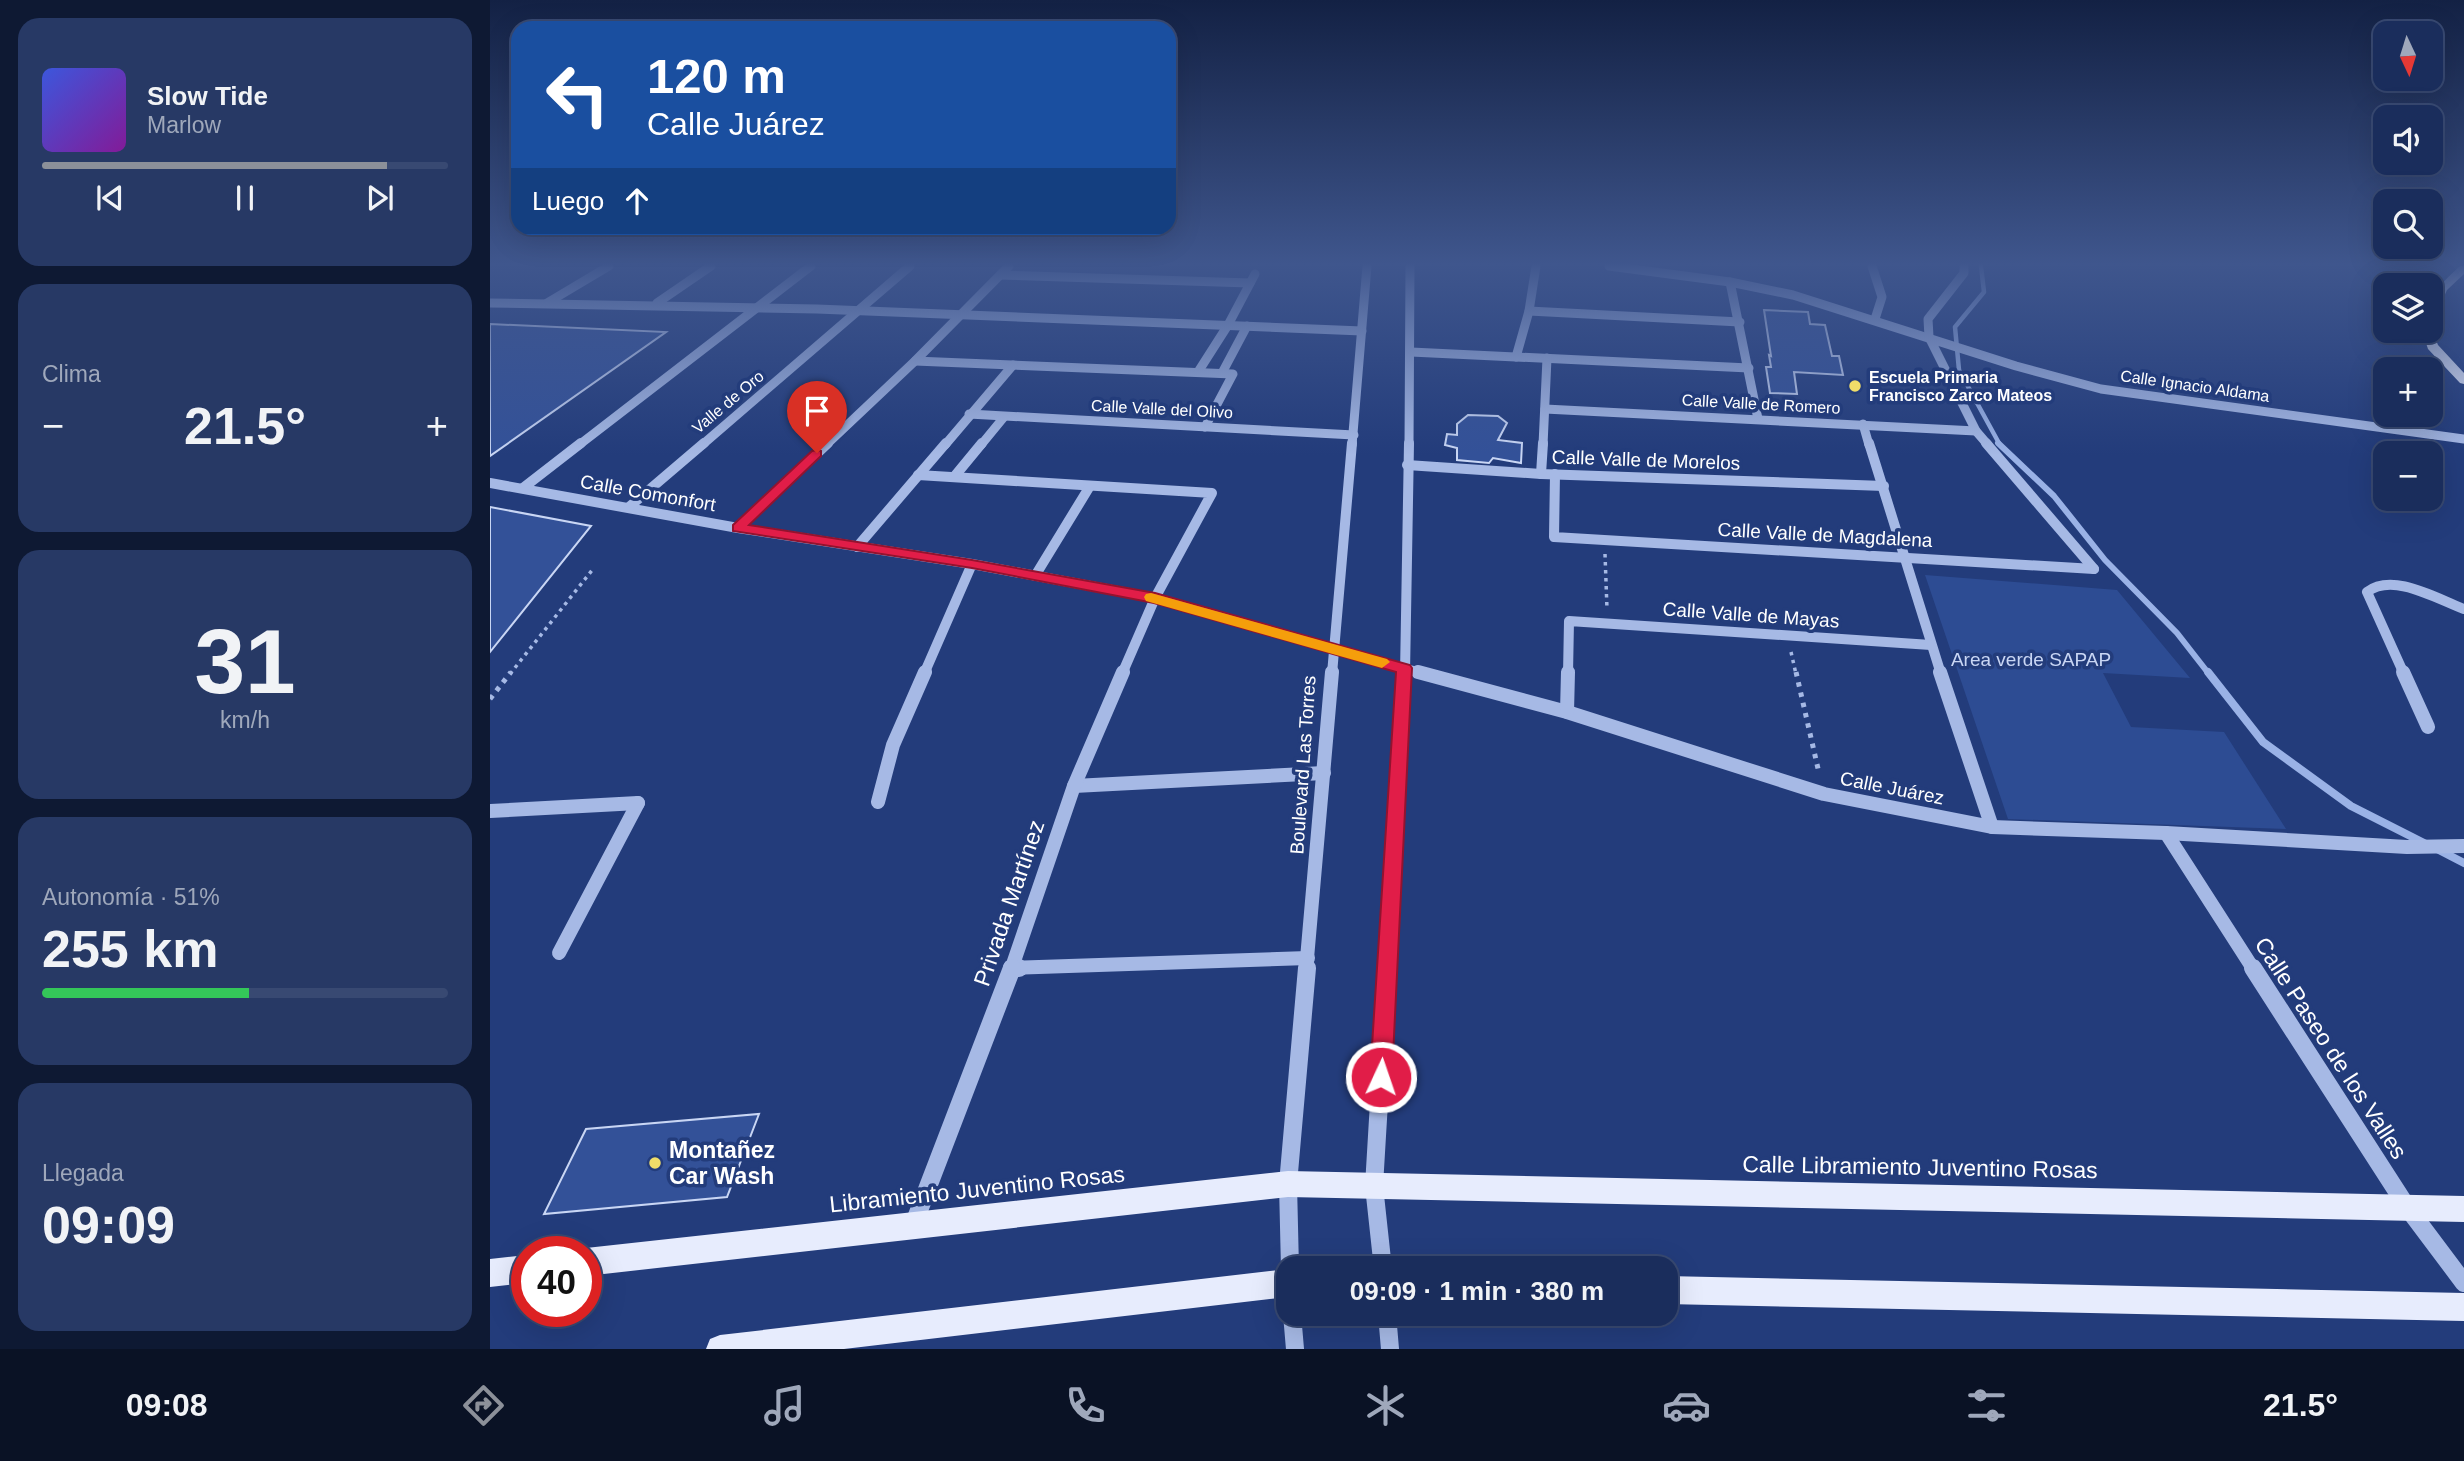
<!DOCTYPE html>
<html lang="es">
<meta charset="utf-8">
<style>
:root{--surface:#1a2d5c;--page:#273965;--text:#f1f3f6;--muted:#9fa8bb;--line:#384972;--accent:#8c9099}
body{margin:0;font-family:Arial,sans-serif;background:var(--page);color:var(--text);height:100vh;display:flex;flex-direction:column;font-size:26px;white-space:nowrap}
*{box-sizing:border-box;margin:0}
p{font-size:23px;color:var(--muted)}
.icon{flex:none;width:38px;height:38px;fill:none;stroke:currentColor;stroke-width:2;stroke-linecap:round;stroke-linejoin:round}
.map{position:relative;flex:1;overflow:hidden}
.side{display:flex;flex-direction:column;gap:18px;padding:18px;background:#0e1933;width:490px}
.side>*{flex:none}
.hud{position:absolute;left:21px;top:21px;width:665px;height:214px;border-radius:21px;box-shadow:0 7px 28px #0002,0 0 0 2px var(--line);background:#1a4fa0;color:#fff;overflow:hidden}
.needle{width:46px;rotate:176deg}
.buttons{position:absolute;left:1883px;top:21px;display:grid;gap:14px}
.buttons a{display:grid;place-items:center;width:70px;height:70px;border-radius:14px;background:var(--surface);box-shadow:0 7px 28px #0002,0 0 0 2px var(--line);font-size:35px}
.speed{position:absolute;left:21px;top:1236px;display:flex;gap:14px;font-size:35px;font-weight:700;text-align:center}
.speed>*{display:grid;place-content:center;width:91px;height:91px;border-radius:50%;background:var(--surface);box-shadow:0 7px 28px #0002,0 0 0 2px var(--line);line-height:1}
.speed .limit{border:10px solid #d22;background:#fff;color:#111}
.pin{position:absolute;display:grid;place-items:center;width:60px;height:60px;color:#fff;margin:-72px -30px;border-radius:50% 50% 50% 0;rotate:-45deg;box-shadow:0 0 7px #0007}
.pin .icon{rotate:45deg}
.me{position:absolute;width:77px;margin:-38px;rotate:3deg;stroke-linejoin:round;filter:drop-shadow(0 0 5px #0008)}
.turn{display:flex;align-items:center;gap:24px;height:147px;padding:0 21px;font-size:32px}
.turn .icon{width:91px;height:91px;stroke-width:2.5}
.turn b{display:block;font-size:49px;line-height:60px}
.then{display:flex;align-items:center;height:66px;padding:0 21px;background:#0003;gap:14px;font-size:26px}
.big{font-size:52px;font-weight:700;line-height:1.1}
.side .widget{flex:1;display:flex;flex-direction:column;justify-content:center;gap:10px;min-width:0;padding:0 24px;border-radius:21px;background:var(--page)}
.side .dial{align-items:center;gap:0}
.dial b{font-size:91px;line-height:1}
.song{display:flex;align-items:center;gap:21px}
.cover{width:84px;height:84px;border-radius:10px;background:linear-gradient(135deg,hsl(230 70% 55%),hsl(290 70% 35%))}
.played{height:7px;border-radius:4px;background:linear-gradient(90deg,var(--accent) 85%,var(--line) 85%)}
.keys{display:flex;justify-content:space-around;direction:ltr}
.heat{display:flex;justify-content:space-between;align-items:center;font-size:38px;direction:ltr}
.charge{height:10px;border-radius:5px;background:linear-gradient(90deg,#34c759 51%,var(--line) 0)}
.trip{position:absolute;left:786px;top:1256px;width:402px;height:70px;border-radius:21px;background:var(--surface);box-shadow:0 7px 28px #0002,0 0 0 2px var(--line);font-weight:700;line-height:70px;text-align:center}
.dock{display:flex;height:112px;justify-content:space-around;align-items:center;background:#0a1225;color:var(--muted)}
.dock .icon{width:49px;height:49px}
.dock .active{color:var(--accent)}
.dock b{font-size:32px;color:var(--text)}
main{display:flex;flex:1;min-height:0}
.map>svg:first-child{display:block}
</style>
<main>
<section class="side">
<div class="widget">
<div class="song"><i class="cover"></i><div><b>Slow Tide</b><p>Marlow</p></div></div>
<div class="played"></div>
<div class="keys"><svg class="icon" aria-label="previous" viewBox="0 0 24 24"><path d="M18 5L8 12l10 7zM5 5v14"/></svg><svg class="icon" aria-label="pause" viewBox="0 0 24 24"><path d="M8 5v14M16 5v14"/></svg><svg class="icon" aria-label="next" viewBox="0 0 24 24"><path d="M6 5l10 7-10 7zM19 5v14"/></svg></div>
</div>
<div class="widget"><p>Clima</p>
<div class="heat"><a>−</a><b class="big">21.5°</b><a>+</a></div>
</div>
<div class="widget dial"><b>31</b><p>km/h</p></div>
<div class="widget"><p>Autonomía · 51%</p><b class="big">255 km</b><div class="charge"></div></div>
<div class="widget"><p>Llegada</p><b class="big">09:09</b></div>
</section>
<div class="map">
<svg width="1974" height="1349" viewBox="0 0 1974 1349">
<rect width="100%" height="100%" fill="#233c7b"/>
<path fill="#2d4c93" d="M1435 575 1627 590 1700 678 1613 673 1641 727 1734 732 1796 829 1518 819Z"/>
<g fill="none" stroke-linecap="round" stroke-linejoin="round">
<path stroke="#9ab2e6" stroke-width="4.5" d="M1491 266 1494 292 1465 327 1469 370 1510 445"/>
<path stroke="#9ab2e6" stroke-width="6" d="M1508 443 1564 496 1615 560 1687 633 1719 674"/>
<g stroke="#9ab2e6" stroke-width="8">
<path d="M1718 672 1773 742 1861 806 1936 844"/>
<path d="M1947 849 1974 863"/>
</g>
</g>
<g fill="#335198" stroke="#c9d6f4" stroke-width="2">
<path d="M1274 310 1318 312 1320 324 1335 325 1342 356H1349L1353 375 1304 372 1307 394 1280 393 1276 367H1281L1279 355 1281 356Z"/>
<path d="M0 324 176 332 0 456Z"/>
<path d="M978 415 1008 416 1017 423 1008 440 1032 443 1031 463 1003 458 999 463 967 460V448L955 445 957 434 967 435V424Z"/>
<path d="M0 507 101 526 0 652Z"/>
<path d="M269 1114 237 1197 54 1214 96 1129Z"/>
</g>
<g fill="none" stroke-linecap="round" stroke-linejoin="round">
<g stroke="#a6b9e5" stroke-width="3.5" stroke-dasharray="3.5 4.5" stroke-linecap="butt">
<path d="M1115 554 1117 609"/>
<path d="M1301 652 1306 674"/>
<path d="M20 674 103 569"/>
</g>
<g stroke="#a6b9e5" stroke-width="5" stroke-dasharray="4.5 6" stroke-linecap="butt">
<path d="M1306 672 1329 773"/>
<path d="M0 699 21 672"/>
</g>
<g stroke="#a6b9e5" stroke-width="9">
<path d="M1119 266 1240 282 1303 295 1526 366 1611 389 1974 439"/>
<path d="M1382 266 1392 297 1385 319"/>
<path d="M1474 266V273L1438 319 1439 337 1486 431 1498 445"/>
<path d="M511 275 760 283"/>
<path d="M1240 282 1268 419"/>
<path d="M0 303 327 309 872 331"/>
<path d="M57 303 119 266"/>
<path d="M167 303 221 266"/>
<path d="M1039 311 1250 322"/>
<path d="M921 352 1259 368"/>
<path d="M1026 357 1039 311 1046 266"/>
<path d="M425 361 743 374 715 427"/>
<path d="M708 372 738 325 765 274"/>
<path d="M732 373 757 326"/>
<path d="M1055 409 1486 431"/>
<path d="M479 414 864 435"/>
<path d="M1373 424 1379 445"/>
<path d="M89 445 321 266"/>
<path d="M212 445 420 266"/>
<path d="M336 445 425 361 519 266"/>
<path d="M455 445 523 365"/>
<path d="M491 445 514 417"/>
<path d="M862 445 877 266"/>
<path d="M919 445 920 266"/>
<path d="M1053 445 1057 358"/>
</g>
<g stroke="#a6b9e5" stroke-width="10">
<path d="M1379 443 1451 674"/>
<path d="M1496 443 1604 569"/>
<path d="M917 465 1051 474 1394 486"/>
<path d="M1051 474 1053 443"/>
<path d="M1065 474 1064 537 1604 569"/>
<path d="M428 475 722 493 665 598 632 674"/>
<path d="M464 477 492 443"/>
<path d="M0 483 248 528 482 564 665 598 934 674"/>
<path d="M33 488 91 443"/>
<path d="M139 507 214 443"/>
<path d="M248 528 338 443"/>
<path d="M367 547 456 443"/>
<path d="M545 576 600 486"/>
<path d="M434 674 482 564"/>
<path d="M842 674 862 443"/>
<path d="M915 674 919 443"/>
<path d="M1078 674 1079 621 1441 645"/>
<path d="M1914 674 1877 592C1903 572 1947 599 1974 609"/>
</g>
<g stroke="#a6b9e5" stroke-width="14">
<path d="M928 672 1077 712 1334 794 1502 827 1676 833 1917 847 1974 846"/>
<path d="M1450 672 1502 827"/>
<path d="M1913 672 1938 727"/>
<path d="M1077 712 1078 672"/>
<path d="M584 786 834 773"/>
<path d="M388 802 403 745 435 672"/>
<path d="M0 811 148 803"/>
<path d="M1676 833 1764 970"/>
<path d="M69 953 148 803"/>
<path d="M522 968 818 958"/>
<path d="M521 970 584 786 633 672"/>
<path d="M816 970 842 672"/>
<path d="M897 970 915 672"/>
</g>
<g stroke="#a6b9e5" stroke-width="18">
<path d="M522 968H529"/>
<path d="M1763 968 1917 1207 1974 1283"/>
<path d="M423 1226 522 968"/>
<path d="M800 1269 798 1184 817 968"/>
<path d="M893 1269 884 1186 897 968"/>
<path d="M802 1314 805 1349"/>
<path d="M897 1314 900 1349"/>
</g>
<g fill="#e7ecfd" fill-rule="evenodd">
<path d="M1970 266H1974V274L1957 290 1947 312 1941 315C1941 291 1954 281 1970 266Z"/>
<path d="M1941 328 1948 345 1974 373V384L1970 383 1938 349 1932 331H1941Z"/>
<path d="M798 1171 1974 1196V1222L798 1197 96 1276V1251H89L96 1248Z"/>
<path d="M37 1255V1283L0 1287V1259Z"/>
<path d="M798 1269V1297L354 1349H216L220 1339 230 1335Z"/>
<path d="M1176 1276 1974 1293V1321L1176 1304Z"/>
</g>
</g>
<linearGradient id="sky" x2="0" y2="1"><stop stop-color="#132144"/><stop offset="0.58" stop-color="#3f568d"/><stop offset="1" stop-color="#3f568d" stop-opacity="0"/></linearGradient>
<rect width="1974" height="455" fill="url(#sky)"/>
<path fill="#e11d48" stroke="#92132f" stroke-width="2" d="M327 450 331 451V456L259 525 482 560 665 593 920 665 922 668 902 1077 899 1085 891 1088 883 1085 880 1077 906 672 664 603 482 568 243 531V525L322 451Z"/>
<path fill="#f59e0b" d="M661 593 897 659 900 662 892 668 656 601 654 597 656 594Z"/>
<g fill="#f0dd69" stroke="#233c7b" stroke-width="2.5">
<circle cx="1365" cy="386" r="7"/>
<circle cx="165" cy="1163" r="7"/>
</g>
<g text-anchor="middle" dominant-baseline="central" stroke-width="7" stroke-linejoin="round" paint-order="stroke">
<g font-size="16" font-weight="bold" fill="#fff" stroke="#233c7b" text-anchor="start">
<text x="1379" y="377">Escuela Primaria<tspan x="1379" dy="18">Francisco Zarco Mateos</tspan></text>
</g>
<g font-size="16" fill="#fff" stroke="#233c7b">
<text transform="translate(1705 386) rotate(8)">Calle Ignacio Aldama</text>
<text transform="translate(238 402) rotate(-40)">Valle de Oro</text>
<text transform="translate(1271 404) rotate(3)">Calle Valle de Romero</text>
<text transform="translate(672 409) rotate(3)">Calle Valle del Olivo</text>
</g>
<g font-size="19" fill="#fff" stroke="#233c7b">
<text transform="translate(1156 460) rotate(2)">Calle Valle de Morelos</text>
<text transform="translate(158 493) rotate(10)">Calle Comonfort</text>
<text transform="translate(1335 535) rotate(3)">Calle Valle de Magdalena</text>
<text transform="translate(1261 615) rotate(4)">Calle Valle de Mayas</text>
<text transform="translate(813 765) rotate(-86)">Boulevard Las Torres</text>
<text transform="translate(1402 788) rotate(11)">Calle Juárez</text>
</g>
<g font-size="19" fill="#c9d6f4" stroke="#233c7b">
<text x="1541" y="659">Area verde SAPAP</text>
</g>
<g font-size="23" fill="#fff" stroke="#233c7b">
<text transform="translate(519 903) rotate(-71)">Privada Martínez</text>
<text transform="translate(1841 1048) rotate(57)">Calle Paseo de los Valles</text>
<text transform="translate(1430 1167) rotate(1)">Calle Libramiento Juventino Rosas</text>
<text transform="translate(487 1189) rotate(-6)">Libramiento Juventino Rosas</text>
</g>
<g font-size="23" font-weight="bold" fill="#fff" stroke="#233c7b" text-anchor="start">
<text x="179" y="1150">Montañez<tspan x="179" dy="26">Car Wash</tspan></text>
</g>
</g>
</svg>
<div class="buttons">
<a><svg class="needle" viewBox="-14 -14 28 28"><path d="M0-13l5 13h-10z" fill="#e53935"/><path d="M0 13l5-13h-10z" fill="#9fa8bb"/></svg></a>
<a><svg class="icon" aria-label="sound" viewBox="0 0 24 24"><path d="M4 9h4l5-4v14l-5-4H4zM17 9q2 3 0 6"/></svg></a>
<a><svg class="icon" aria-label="search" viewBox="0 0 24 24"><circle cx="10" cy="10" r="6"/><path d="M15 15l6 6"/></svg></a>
<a><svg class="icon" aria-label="layers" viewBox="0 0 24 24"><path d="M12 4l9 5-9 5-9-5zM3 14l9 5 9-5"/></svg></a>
<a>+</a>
<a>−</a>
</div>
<div class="speed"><div class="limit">40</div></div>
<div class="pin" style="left:327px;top:453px;background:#d93025"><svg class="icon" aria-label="arrive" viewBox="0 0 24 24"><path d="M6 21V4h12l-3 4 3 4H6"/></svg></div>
<svg class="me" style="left:891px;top:1077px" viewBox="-20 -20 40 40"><circle r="17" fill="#e11d48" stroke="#fff" stroke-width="3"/><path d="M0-11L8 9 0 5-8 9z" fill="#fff"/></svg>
<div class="trip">09:09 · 1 min · 380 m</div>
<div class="hud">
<div class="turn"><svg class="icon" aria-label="left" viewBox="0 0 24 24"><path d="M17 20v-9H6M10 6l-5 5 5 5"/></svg><div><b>120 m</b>Calle Juárez</div></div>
<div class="then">Luego<svg class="icon" aria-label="ahead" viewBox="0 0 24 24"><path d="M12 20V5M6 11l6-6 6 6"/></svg></div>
</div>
</div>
</main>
<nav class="dock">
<b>09:08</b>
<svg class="icon active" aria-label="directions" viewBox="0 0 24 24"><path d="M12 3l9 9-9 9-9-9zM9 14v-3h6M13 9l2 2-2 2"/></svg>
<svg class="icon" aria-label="music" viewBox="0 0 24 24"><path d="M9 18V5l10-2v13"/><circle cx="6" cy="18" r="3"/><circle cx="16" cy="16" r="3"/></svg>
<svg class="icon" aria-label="phone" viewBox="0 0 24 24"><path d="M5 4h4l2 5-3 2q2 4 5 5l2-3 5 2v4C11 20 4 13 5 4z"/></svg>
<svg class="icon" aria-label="climate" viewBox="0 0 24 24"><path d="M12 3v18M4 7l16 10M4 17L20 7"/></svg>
<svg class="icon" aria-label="car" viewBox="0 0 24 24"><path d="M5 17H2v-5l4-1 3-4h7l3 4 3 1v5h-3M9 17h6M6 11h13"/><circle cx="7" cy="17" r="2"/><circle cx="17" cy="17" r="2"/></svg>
<svg class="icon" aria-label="filters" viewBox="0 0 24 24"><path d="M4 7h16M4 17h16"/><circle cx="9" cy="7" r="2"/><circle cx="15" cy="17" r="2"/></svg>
<b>21.5°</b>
</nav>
